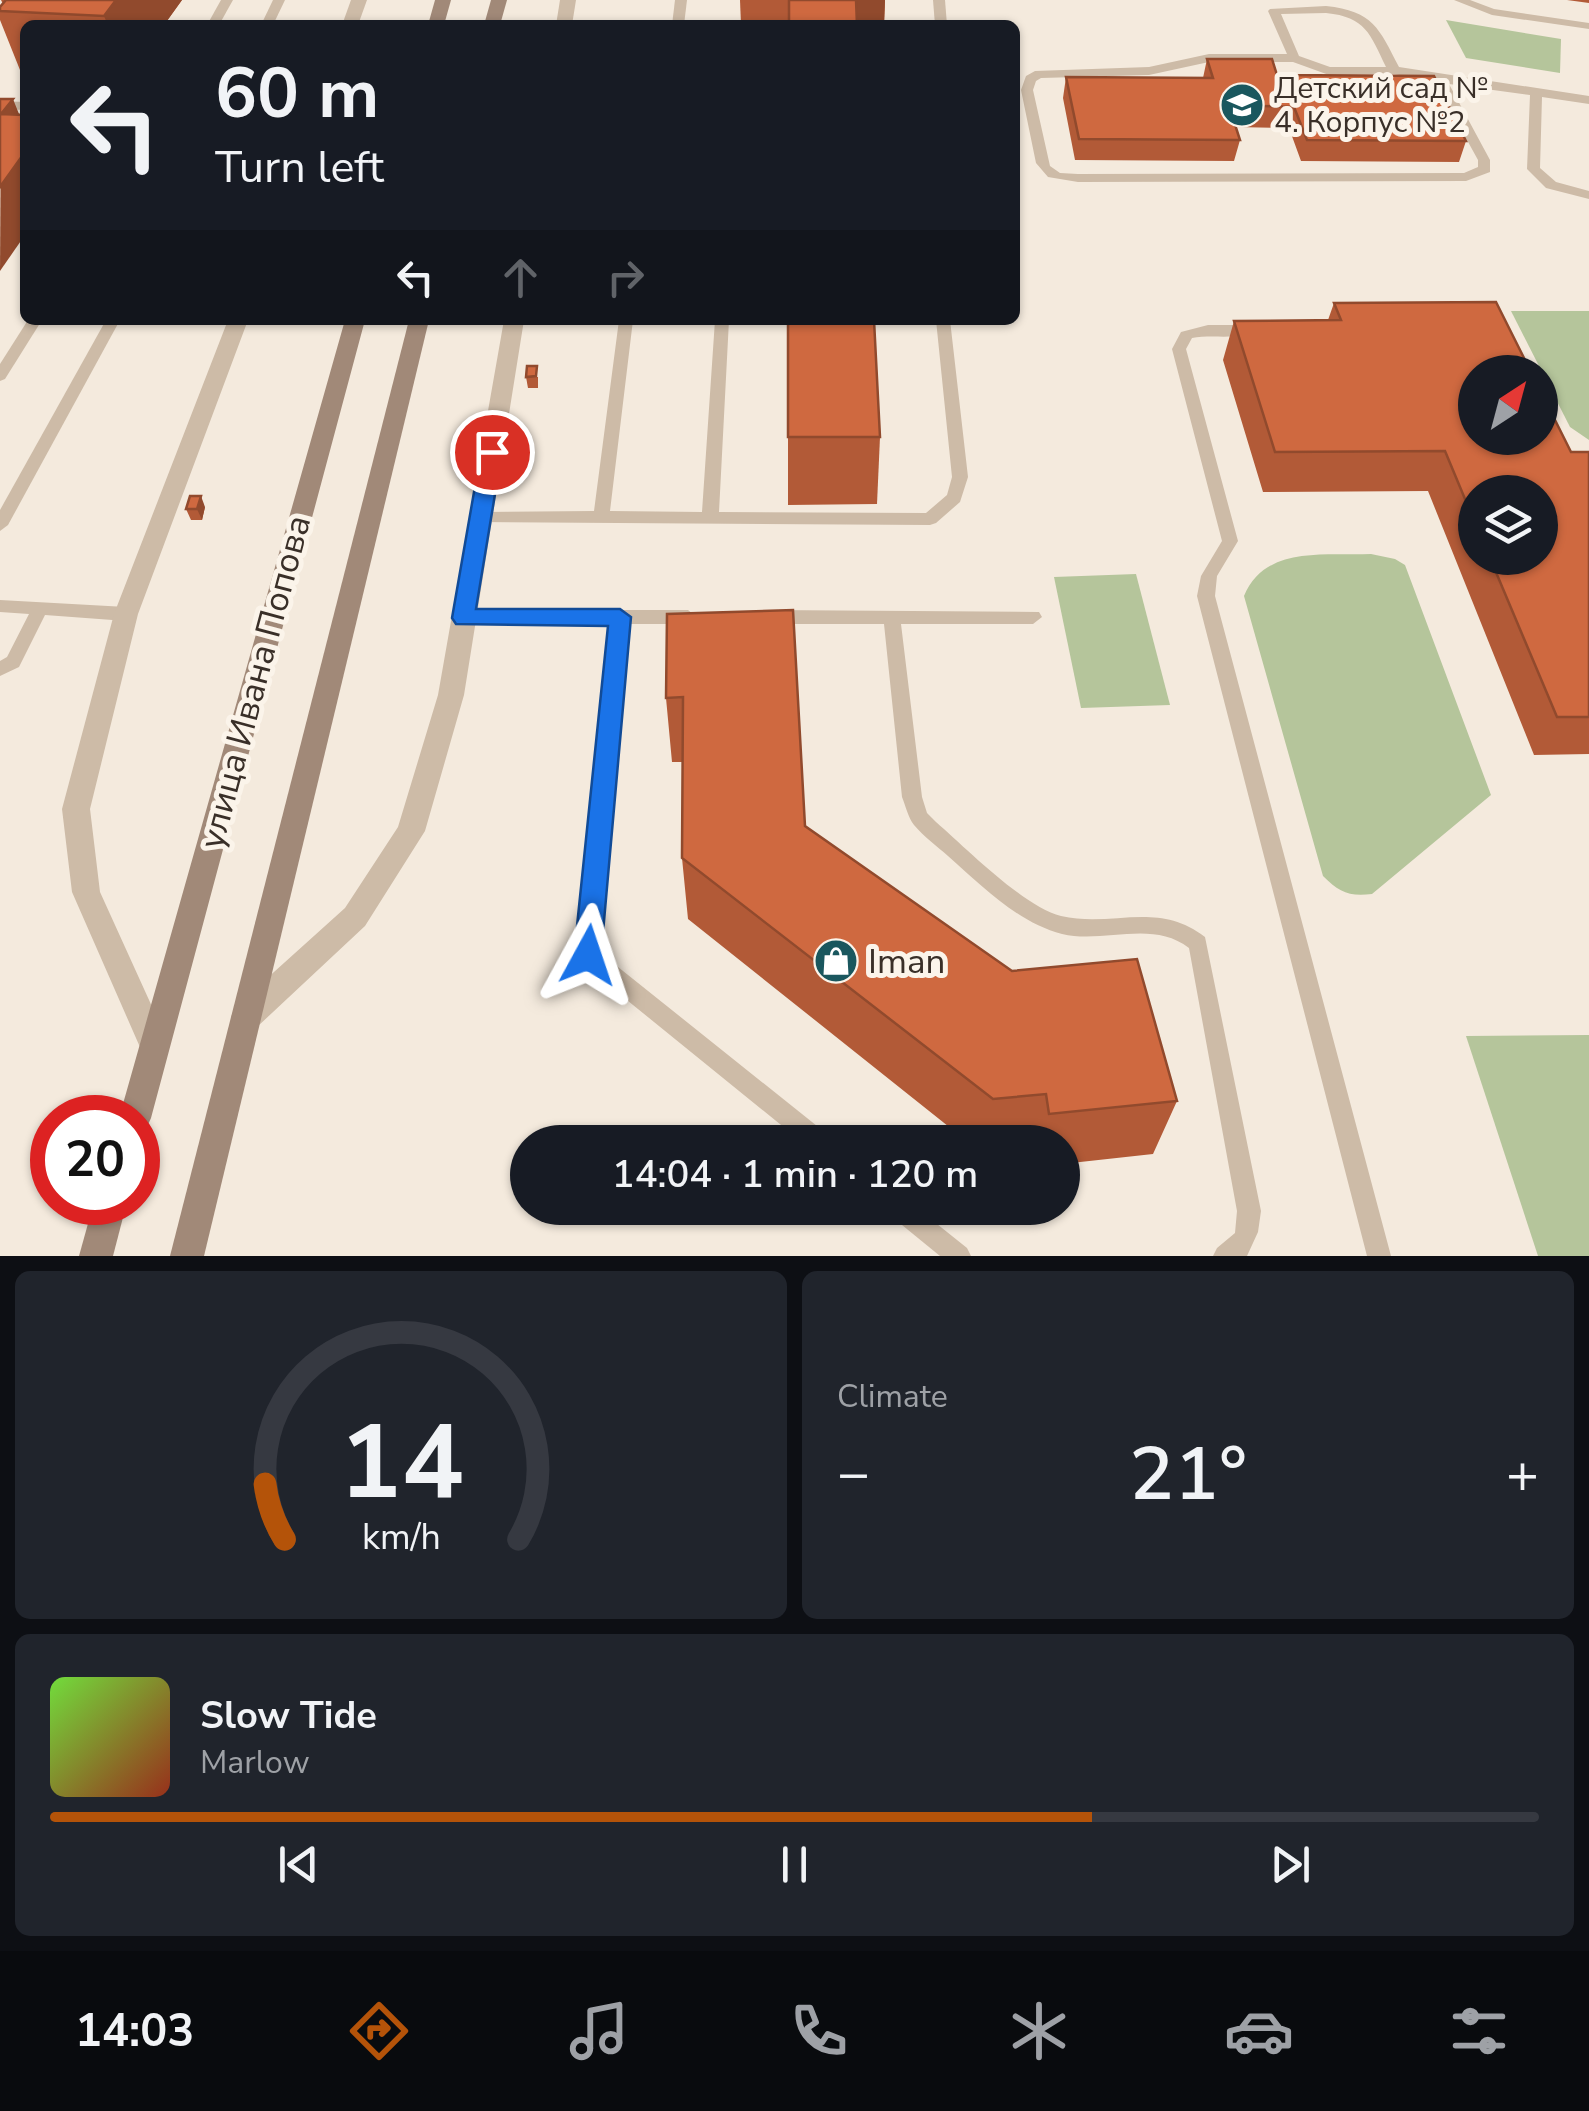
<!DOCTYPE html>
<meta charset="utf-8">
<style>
:root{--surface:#171b24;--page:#20242c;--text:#f1f3f6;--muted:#9ea1a6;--line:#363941;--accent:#b45309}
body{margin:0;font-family:"Nunito Sans",sans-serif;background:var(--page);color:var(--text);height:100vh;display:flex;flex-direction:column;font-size:38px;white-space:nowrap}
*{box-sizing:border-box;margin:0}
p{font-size:32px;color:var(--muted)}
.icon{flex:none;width:55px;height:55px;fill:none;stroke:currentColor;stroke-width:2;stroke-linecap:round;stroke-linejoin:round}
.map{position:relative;height:1256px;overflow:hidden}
.sheet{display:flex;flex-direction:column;gap:15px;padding:15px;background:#0d0f14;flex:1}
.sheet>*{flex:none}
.guide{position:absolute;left:20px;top:20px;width:1000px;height:305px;border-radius:15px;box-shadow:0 2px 8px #0004;background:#171b24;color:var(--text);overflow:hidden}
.needle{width:65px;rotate:36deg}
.tools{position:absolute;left:1458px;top:355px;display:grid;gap:20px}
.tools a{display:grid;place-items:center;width:100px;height:100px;border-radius:50%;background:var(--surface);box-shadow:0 2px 8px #0004;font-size:50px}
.speed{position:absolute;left:30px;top:1095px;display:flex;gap:20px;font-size:50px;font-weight:700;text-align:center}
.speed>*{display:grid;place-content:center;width:130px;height:130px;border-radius:50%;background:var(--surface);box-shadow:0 2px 8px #0004;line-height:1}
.speed .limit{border:15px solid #d22;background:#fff;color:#111}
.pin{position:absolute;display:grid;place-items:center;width:85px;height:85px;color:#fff;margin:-42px;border:5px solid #fff;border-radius:50%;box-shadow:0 2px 10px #0007}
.me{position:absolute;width:110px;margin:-55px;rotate:5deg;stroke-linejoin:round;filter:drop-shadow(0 0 8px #0008)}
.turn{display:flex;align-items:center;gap:35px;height:210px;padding:0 30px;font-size:45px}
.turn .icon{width:130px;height:130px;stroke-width:2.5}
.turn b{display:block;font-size:70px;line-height:85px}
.lanes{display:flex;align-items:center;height:95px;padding:0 30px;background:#0003;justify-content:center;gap:50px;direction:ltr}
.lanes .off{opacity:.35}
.big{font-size:75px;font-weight:600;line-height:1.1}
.sheet .widget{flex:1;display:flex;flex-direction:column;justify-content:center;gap:15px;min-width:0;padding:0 35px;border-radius:15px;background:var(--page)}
.sheet .dial{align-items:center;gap:0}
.dial svg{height:260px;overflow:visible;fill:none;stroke:var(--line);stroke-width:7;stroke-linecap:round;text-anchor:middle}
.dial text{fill:var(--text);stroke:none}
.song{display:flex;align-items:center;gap:30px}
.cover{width:120px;height:120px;border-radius:15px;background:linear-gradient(135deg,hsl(100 70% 55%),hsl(10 70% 35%))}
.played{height:10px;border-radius:5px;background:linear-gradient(90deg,var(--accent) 70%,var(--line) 70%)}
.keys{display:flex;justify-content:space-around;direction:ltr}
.heat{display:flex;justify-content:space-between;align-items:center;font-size:55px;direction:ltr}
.sheet .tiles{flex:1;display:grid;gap:15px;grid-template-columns:1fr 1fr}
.widget:last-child{grid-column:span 2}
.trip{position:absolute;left:510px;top:1125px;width:570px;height:100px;border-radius:50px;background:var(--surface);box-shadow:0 2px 8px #0004;font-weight:600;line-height:100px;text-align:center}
.menu{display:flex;height:160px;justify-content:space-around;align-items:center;background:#090b0e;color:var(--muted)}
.menu .icon{width:70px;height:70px}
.menu .active{color:var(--accent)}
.menu b{font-size:45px;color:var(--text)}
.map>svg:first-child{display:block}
</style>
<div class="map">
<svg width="1589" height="1256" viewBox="0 0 1589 1256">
<rect width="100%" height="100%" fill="#f4eadd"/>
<g fill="#b5c59b">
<path d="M1446 20 1561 39 1560 73 1466 58Z"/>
<path d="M1511 311H1589V440L1570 427Z"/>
<path d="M1371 554 1395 559 1405 565 1491 795 1372 894C1349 897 1339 892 1323 876L1244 596C1265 545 1325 556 1371 554Z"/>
<path d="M1136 574 1170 705 1081 708 1054 577Z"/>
<path d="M1589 1035V1256H1538L1466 1036Z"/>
</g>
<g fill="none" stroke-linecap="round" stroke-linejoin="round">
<g fill="#cdbba7" fill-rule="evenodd">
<path d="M221 0H233L219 25H207Z"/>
<path d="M273 0H285L273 25H261Z"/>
<path d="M675 0H687L684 25H672Z"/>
<path d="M933 0H945L947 25H935Z"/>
<path d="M1454 0H1470L1494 9 1589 23V29L1492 15Z"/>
<path d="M1326 6C1373 11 1379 28 1399 67L1589 96V104L1542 97 1540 168 1556 182 1589 191V199L1546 188 1527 169 1530 95 1449 84 1490 160V172L1466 181 1078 182 1048 177 1036 163 1021 90 1026 76 1035 71 1149 67 1209 54H1287L1268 11 1270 9ZM1326 13C1366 17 1370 34 1386 67H1330L1299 56 1281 14ZM1209 62H1293L1329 75 1394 74 1435 82 1478 160V167L1464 173 1078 174 1060 173 1050 166 1033 90 1036 81 1041 78 1149 75Z"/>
<path d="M0 101 25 102V110L0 109Z"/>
<path d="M28 320H42L5 379 0 381V364Z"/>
<path d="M106 320H120L8 525 0 531V510Z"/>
<path d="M619 320H633L610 511 702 512 715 320H729L719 512 926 513 947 495 952 477 936 320H950L968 477 960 502 936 523 930 525 475 522 473 518 481 512 594 511Z"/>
<path d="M1208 325H1252L1259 330C1243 341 1212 334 1192 338L1186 349 1238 541 1217 576 1215 596 1391 1256H1367L1197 596 1201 576 1222 541 1172 349 1181 332Z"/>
<path d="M0 600 126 607 135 614 126 621 45 615 19 667 0 676V661L7 657 29 614 0 612Z"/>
<path d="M620 610H688L697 617 688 624H628L598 951 827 1134 830 1142H802L580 962 577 955 611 624 464 625 455 618 464 611Z"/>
<path d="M769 610 1039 612 1042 617 1033 624H901L922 797 927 813 936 822C966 848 1024 907 1061 916 1113 928 1157 900 1205 937L1261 1211 1258 1232 1247 1256H1213L1217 1248 1235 1233 1237 1211 1189 948C1152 919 1104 944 1062 934 1018 923 981 885 948 856 937 846 924 837 914 825 908 817 906 807 902 797L884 624H769L760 617Z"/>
<path d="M887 1208H917L967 1248 971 1256H940L891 1216Z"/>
</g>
<g fill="#cdbba7" fill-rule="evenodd">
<path d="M351 0H367L358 25H342Z"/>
<path d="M560 0H576L572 25H556Z"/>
<path d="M228 320H248L138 614 90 809 100 892 169 1044 165 1054 154 1058 143 1054 72 892 62 809 114 614Z"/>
<path d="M504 320H524L464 695 425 831 365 926 257 1027 246 1031 235 1027 231 1017 235 1007 345 908 398 827 438 695Z"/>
</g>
<g fill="#a18978" fill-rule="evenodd">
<path d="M435 0H451L444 25H428Z"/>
<path d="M491 0H507L500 25H484Z"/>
<path d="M345 320H365L151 1118 146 1129 138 1132V1118H119Z"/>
<path d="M409 320H429L204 1256H170Z"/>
<path d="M94 1202H127L113 1256H79Z"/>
</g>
</g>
<g fill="#b25a37" fill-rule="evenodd">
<path d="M1 0H182L164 25H25V75H22L0 20V7L3 4Z"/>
<path d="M740 0H885L884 25H741Z"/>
<path d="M1567 0H1589V3Z"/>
<path d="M1207 59 1277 75 1466 141 1459 162 1301 161 1289 128 1235 127 1240 140 1234 161 1075 160 1063 98 1066 77 1203 78Z"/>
<path d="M1334 303 1571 452H1589V754L1534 755 1428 491 1263 492 1223 360 1234 321 1328 320ZM1475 492 1540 558H1475Z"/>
<path d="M788 320 880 437 877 504 788 505Z"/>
<path d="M526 377H538V388H528Z"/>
<path d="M205 507 202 520H191L186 509Z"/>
<path d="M667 614 805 826 1177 1101 1153 1154 1062 1164V1142H968L688 919 682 858 683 762H672L666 698Z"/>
</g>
<g fill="#914a2d">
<path d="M116 0H182L164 25H108L104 16Z"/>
<path d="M855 0H885L884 25H854Z"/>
<path d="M13 99 25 129V235L0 271 1 114Z"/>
<path d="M201 496 205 507 202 520 197 509Z"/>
</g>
<g fill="#cf6940" stroke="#914a2d" stroke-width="2.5">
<path d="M6 0H116L104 16 0 11V7Z"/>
<path d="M789 0H856L857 25H789Z"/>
<path d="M1207 59H1272L1277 75 1434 76 1466 141 1307 140 1294 107 1261 106H1229L1240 140 1079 139 1066 77 1213 78Z"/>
<path d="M0 99H13L1 114 25 115V152L0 187Z"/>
<path d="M1496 302 1531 372H1475V438H1540V390L1571 452H1589V717H1557L1490 558H1540V492H1475V523L1445 451 1275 452 1234 321 1341 320 1334 303Z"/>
<path d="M788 320H874L880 437H788Z"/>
<path d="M527 366H537L536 376 526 377Z"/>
<path d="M190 496H201L197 509H186Z"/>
<path d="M793 610 805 826 1012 971 1137 959 1177 1101 1049 1114 1046 1094 993 1099 682 858 683 697 666 698 667 614Z"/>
</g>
<path fill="#1a73e8" stroke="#114b97" stroke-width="2.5" d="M492 445 502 452 476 609H620L631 617 601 955 597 963 588 967 578 963 574 955 608 626 456 624 452 618 481 452Z"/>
<defs>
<symbol id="school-disc" viewBox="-11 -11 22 22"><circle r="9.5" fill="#1a575e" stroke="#fbf4ea"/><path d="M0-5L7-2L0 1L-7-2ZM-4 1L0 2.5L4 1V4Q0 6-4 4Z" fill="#fff"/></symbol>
<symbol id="shop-disc" viewBox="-11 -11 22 22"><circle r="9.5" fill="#1a575e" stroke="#fbf4ea"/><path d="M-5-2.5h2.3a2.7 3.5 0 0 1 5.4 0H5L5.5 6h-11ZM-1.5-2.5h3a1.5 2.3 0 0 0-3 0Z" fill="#fff"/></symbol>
</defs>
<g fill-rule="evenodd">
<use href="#school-disc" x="1217" y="80" width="50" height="50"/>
<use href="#shop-disc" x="811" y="936" width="50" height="50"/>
</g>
<g text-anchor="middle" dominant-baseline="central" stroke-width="10" stroke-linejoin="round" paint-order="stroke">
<g font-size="30" fill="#392f28" stroke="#fbf4ea" text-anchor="start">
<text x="1274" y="88">Детский сад №<tspan x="1274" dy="34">4. Корпус №2</tspan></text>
</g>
<g font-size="35" fill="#392f28" stroke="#fbf4ea">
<text transform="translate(255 682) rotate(-75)">улица Ивана Попова</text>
</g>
<g font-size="35" fill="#392f28" stroke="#fbf4ea" text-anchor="start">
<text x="868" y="961">Iman</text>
</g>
</g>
</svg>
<div class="tools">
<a><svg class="needle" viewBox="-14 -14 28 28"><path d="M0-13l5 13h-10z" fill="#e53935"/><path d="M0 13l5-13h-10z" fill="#9ea1a6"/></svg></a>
<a><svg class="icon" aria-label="layers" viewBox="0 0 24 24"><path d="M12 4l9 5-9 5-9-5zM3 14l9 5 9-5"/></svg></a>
</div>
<div class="speed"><div class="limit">20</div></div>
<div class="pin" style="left:492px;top:452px;background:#d93025"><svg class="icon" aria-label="arrive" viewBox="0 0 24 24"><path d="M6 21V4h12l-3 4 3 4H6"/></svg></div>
<svg class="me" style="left:588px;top:955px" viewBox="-20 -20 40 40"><path d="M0-17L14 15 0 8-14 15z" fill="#1a73e8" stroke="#fff" stroke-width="4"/></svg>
<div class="trip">14:04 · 1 min · 120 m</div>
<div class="guide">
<div class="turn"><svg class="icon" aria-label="left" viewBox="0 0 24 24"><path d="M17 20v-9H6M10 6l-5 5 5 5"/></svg><div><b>60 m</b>Turn left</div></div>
<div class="lanes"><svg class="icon" aria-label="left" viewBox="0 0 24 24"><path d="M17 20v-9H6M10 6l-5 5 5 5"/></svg><svg class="icon off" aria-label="ahead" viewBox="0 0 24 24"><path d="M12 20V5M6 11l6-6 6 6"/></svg><svg class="icon off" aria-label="right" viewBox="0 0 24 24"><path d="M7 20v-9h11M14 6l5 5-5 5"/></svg></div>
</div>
</div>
<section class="sheet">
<div class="tiles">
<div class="widget dial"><svg viewBox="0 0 100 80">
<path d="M14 69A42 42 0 1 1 86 69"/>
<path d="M14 69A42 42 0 0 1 8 52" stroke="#b45309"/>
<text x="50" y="56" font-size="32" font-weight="700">14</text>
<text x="50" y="72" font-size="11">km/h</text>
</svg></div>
<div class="widget"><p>Climate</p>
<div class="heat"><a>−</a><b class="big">21°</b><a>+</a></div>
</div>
<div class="widget">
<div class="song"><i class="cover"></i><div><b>Slow Tide</b><p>Marlow</p></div></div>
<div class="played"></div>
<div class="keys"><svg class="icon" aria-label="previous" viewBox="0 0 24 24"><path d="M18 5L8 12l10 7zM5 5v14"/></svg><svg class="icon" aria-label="pause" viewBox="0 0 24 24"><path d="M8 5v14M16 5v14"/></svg><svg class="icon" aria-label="next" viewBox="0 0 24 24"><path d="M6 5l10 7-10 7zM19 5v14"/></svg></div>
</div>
</div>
</section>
<nav class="menu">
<b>14:03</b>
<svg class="icon active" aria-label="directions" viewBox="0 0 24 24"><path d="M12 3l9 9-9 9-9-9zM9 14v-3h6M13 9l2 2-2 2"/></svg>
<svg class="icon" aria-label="music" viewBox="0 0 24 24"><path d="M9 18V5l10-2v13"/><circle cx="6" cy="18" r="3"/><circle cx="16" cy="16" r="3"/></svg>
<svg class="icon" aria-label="phone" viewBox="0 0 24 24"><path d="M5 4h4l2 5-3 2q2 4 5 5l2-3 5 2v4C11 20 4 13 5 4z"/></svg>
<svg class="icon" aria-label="climate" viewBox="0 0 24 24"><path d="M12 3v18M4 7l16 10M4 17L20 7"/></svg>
<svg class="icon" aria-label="car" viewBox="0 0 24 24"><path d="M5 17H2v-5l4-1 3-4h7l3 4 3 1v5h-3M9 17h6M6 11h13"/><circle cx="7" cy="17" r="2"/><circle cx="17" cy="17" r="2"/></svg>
<svg class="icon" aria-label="filters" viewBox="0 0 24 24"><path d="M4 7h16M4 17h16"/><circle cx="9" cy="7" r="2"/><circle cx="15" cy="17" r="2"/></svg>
</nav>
